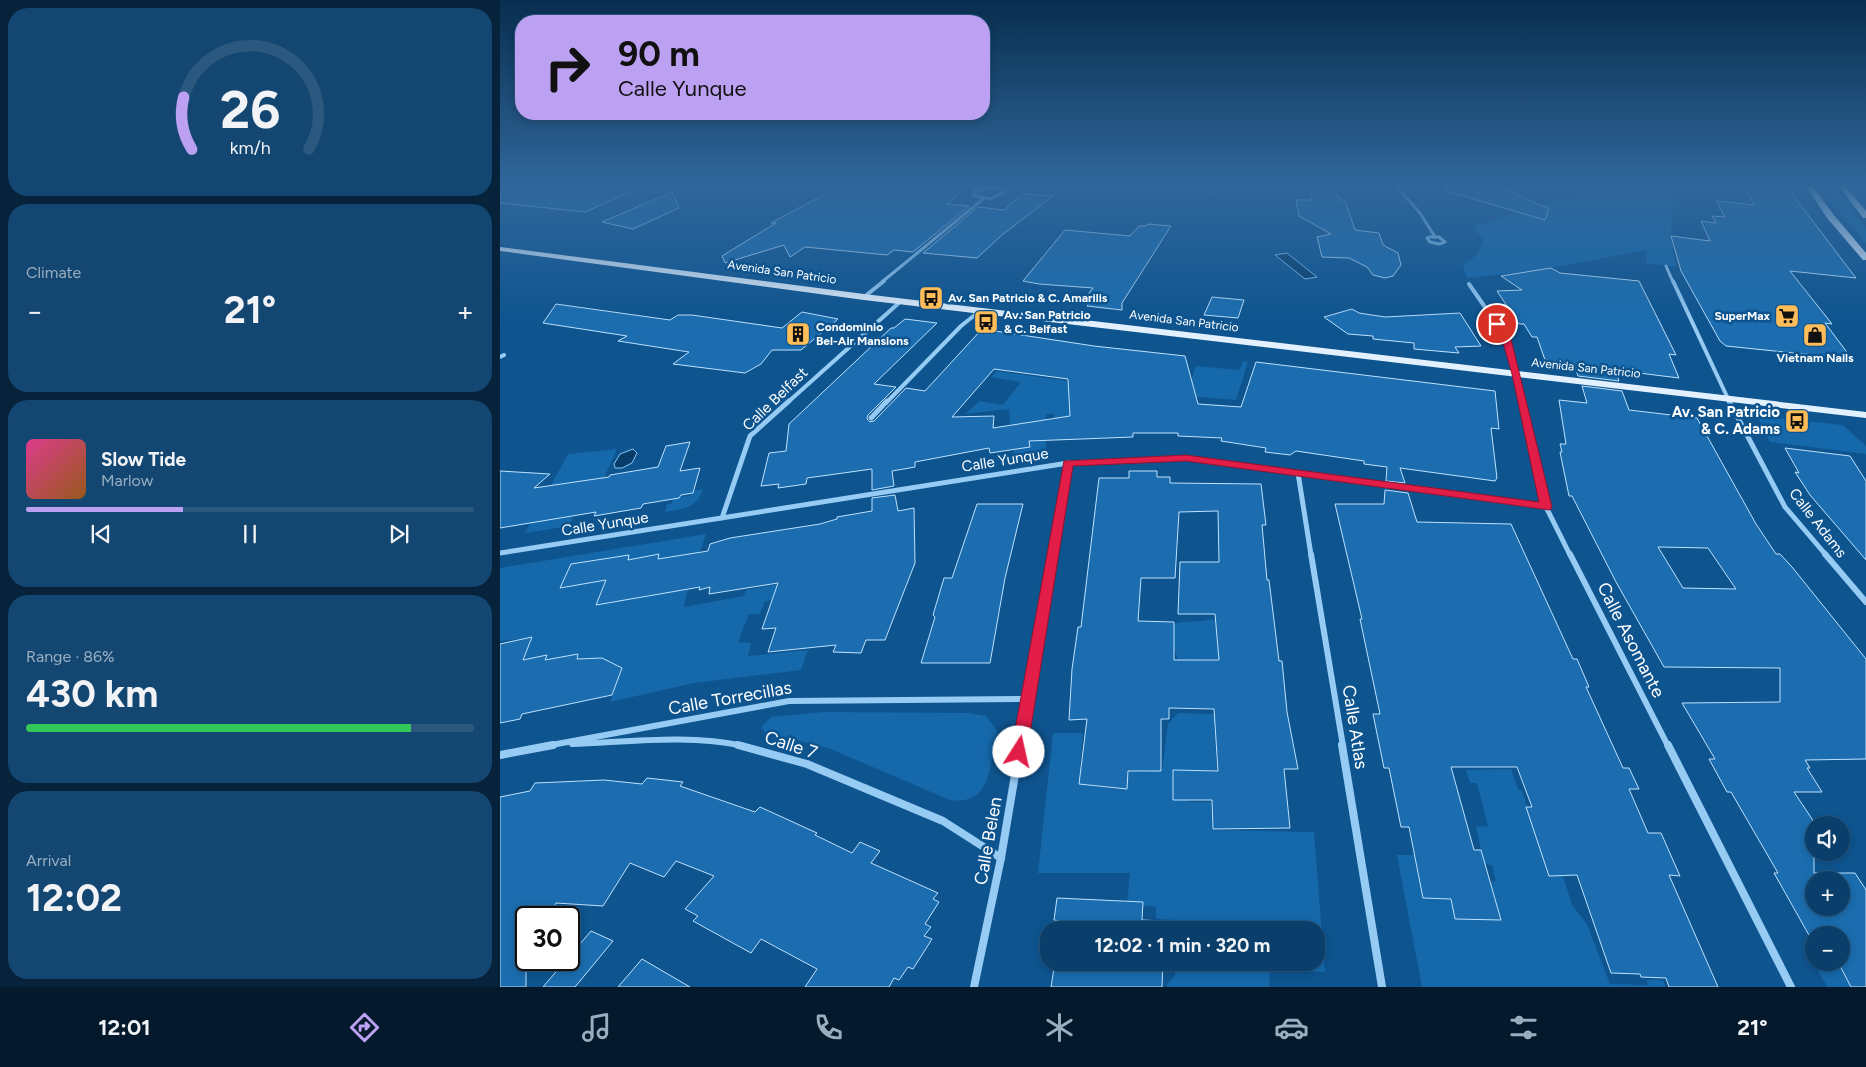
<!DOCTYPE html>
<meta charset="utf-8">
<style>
:root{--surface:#0a3f6b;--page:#134671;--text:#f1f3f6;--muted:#99afc1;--line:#2a587e;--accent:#bca0f2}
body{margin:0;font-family:Figtree,sans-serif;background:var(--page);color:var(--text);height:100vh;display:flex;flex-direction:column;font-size:19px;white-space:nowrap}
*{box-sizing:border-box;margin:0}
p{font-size:16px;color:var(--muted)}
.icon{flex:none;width:28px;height:28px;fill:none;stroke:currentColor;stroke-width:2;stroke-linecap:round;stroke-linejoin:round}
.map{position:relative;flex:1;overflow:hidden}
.side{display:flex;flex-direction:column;gap:8px;padding:8px;background:#06233b;width:500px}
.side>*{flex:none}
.banner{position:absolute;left:15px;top:15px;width:475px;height:105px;border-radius:20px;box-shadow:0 2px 8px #0003,0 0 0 1px var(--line);background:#bca0f2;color:#111;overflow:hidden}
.buttons{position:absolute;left:1305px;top:816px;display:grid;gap:10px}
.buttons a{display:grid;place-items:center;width:45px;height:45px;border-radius:50%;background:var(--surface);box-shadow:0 2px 8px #0003,0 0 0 1px var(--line);font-size:25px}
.speed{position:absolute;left:15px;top:906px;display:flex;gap:10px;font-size:25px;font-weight:700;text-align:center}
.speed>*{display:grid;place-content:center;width:65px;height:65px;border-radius:50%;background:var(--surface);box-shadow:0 2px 8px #0003,0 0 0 1px var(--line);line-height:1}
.speed .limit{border:2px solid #111;border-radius:8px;background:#fff;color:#111}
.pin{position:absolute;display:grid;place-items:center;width:42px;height:42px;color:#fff;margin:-21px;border:2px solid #fff;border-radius:50%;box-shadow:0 1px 5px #0007}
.me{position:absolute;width:55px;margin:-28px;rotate:10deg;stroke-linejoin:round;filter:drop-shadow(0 0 4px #0008)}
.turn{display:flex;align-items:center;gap:18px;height:105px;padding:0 20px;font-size:22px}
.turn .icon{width:65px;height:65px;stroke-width:2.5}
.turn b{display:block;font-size:35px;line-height:42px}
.big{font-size:38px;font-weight:700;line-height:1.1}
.side .card{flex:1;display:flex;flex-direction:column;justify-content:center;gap:8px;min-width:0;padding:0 18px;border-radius:20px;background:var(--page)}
.side .dial{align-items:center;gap:0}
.dial svg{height:130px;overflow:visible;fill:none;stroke:var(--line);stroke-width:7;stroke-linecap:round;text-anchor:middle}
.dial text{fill:var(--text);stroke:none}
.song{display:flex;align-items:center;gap:15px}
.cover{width:60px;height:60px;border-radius:8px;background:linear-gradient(135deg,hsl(330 70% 55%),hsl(30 70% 35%))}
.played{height:5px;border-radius:2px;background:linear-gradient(90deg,var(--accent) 35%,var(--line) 35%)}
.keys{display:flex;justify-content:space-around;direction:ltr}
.heat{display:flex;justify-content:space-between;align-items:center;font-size:28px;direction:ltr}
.charge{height:8px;border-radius:4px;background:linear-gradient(90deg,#34c759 86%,var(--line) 0)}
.trip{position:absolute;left:540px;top:921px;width:285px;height:50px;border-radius:20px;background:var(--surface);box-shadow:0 2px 8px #0003,0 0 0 1px var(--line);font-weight:700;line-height:50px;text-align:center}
.dock{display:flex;height:80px;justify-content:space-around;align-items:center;background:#04192b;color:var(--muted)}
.dock .icon{width:35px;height:35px}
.dock .on{color:var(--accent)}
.dock b{font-size:22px;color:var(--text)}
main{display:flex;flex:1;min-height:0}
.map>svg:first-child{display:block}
</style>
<main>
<section class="side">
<div class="card dial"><svg viewBox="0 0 100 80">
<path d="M14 69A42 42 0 1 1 86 69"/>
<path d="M14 69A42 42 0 0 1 9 37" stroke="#bca0f2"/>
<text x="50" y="56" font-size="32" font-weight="700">26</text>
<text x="50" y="72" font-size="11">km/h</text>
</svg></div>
<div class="card"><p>Climate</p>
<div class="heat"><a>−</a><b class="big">21°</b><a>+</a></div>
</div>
<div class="card">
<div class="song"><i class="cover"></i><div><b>Slow Tide</b><p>Marlow</p></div></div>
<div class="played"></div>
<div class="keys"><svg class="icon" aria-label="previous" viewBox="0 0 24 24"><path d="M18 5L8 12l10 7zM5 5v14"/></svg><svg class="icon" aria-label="pause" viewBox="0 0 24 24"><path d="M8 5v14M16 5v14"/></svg><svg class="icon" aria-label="next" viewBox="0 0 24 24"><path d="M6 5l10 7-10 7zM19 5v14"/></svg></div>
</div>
<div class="card"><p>Range · 86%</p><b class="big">430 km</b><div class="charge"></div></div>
<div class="card"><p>Arrival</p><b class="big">12:02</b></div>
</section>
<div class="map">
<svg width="1366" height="987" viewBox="0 0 1366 987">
<rect width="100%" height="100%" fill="#0e548f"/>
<g fill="#1568aa">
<path d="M699 186H739L744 189 712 195Z"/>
<path d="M1106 186H1177C1171 213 1168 240 1177 267L1146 263 1147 250 1039 270 967 278 963 265C974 259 980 252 983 240L973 226Z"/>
<path d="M1319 186H1332L1366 228V244Z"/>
<path d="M743 361 748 362 736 400 686 396 696 366 739 370Z"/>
<path d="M497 371 618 388 626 414 554 420V414H546V450L512 455 526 423 510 425 509 409 465 414 480 401 503 405 521 382 491 377Z"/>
<path d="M1257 416 1343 425 1366 446V454L1270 442Z"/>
<path d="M117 449 96 496 73 516 70 526 25 533 68 454Z"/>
<path d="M203 489C197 508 183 509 165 512L167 504H171L174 498 192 495 193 491Z"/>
<path d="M206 534 200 552 158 559 159 555 128 560 129 555 71 564 106 580 97 605 188 589 184 607 244 596 246 590 307 579 288 599 265 601 260 614H249L238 642 251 643 248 656 308 650 301 670 194 683 110 702 121 671C107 655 93 660 75 663L78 654 45 660 46 656 7 663 26 652 32 638 0 641V568Z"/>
<path d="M711 619 715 620 716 628H724L726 659 678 660 674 648V624C687 620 699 623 711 619Z"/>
<path d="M323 712 469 713 486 716 497 731C497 740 494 750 492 759 487 784 482 804 450 800L328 748 265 732 261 727 271 717Z"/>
<path d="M678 713 715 714 716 723 714 726 717 770H685V793L688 802H711L712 830 814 832 825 972 770 970 769 987H667V984L675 976V963L816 962V930H676L677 920 656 919V907L627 904 630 873H538L553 733H583L580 767 582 771 581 783 585 785 616 789 626 787 629 772 662 771 668 724Z"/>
<path d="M1011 769 1018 789 1022 790 1048 875 1063 876 1072 905 1087 924 1110 984 1147 985V980L1156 979 1163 981 1166 987H922L897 855H915L923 898 951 899 955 919 1000 920 990 882 996 881 992 865 984 864 976 827 988 826 977 783H970L966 770Z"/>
<path d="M1341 962 1351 987H1327L1314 963Z"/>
</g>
<g fill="#083d6a" stroke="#87c8f8">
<path d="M787 253 817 277 805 279 775 255Z"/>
<path d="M133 449 137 453 132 463 122 468H115L114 464 120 454Z"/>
</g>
<g fill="#1b6daf" stroke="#bee2fe" fill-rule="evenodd">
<path d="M15 186H144L85 212 0 203V191Z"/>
<path d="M340 186H467L447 204 469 206 413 252 394 250 387 255 305 247 290 257 284 245 225 263 222 256 276 223H271Z"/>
<path d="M946 186H998L1049 209 1045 220 946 191Z"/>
<path d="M1243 186H1286L1356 278 1290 271 1332 324 1325 323 1352 359 1226 346 1220 341 1181 271 1171 236 1210 241 1201 221 1216 223 1212 216 1225 217 1216 201 1254 205Z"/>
<path d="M809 189H831L832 193H837L839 200H845L855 230 879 233 883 245 898 253 901 265 893 276 885 278 873 275 867 267 849 258 822 257 817 237 831 234 799 216 796 200H811Z"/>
<path d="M172 192 179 208 133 229 102 222Z"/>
<path d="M522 194 553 196 502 235 477 258 423 253 478 207 504 210Z"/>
<path d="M648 224 671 226 622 303V310L587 306 590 302 583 301 593 288 539 284 523 281 565 230 630 236 639 226H646Z"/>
<path d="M1051 268 1060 273 1139 281 1176 355 1169 354 1179 378 1115 370 1119 381 1078 376 1074 363 1045 360 1037 337H1032L1024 324H1019L997 291 1022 290 1001 276Z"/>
<path d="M712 297 744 300 738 318 704 315Z"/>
<path d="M56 304 170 320 178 315H192L282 328 302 312 338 319 301 350H272L261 364 245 373 173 364 189 352 118 341 127 336 43 323Z"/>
<path d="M852 309 859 313 885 317 960 313 981 346 955 347 959 353 914 349V343L873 339V336L848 334 824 317Z"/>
<path d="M405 319 437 323 374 384 396 387 368 415 367 419 370 422 374 421 406 388 425 391 482 329 594 346 685 356 698 404 741 407 756 362 995 391 999 429 991 428 997 478 995 481 900 468 905 483 886 481 887 467 864 464V461L796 451 790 455 765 452 766 448 721 441 722 438 678 436V433H633V437L529 441 530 447 490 453 489 448 415 462V467L392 471 394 486 372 490V469L307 478 306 484 278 488 279 484 261 486 269 453 286 451 289 424 391 328H394ZM494 369 568 379 570 416 493 428 494 416 452 417Z"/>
<path d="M1082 386 1122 391 1129 410 1197 418 1256 524 1276 554H1280L1292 567 1366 659V759L1305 760 1310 768H1307L1322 792H1294L1314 822V873H1355L1366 890V987H1351L1338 962H1341V935H1314V944L1274 873H1278L1231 792H1227L1209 759H1215L1182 703 1280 702V668L1164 667 1116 582 1072 496H1069L1060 452H1062L1060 444H1066L1059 400 1087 403ZM1158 547 1208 548 1236 589 1183 588ZM1314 880H1341V908H1314Z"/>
<path d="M190 442 180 471 200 468 193 493 181 495 179 498 143 504 141 508 94 516 96 512 0 528V471L50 474 34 488 109 477 110 475 158 467 166 446Z"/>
<path d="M1285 448 1350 456 1366 481V560L1310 495 1295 472 1299 473Z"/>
<path d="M629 471H657V477H670V483L761 484 766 525H762L767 580H769L779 661H782L787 712 798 769H784L790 828 713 829 712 800H673V770L718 771 714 709 669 708V719H661V771H628L627 789 579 784 587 719 569 720 572 669 578 627H581L599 478H629ZM718 511 719 562H680L678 614H715L719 660H674V622L638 621 641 578H675L679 512Z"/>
<path d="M885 490 908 493 917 522 1011 524 1073 659H1077L1089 687H1086L1123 768H1129L1139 789H1129L1148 833H1161L1180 876 1169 875 1218 987H1169L1166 978 1141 977 1140 974 1111 973 1077 875 1049 876 1026 807H1032L1017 767H951L974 850H981L1001 920 955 919 951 899 923 898 909 827H901L889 768H884L873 714H880L860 619H862L835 504H884Z"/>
<path d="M395 495 398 511 414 508 415 563 385 640H366L361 653 333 652 336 645 268 652 276 628 262 629 278 583 209 594 210 587 199 590 200 587 96 605 106 580 60 588 71 564 129 555 128 560 159 554 158 559 208 551 210 544 230 538 320 524 337 519V517L372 511V498Z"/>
<path d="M477 504H523L505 578 490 663H421L435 617 433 615 444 578H452Z"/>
<path d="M32 637 23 660 47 655 45 660 78 654 77 659 102 658 122 668 112 695 22 714 20 719 0 723V644Z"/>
<path d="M147 778 183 782 180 786 255 812 260 807 317 833 315 835 352 853 360 842 380 851 371 863 438 893 433 899 439 902 425 924 431 927 424 936 432 939 413 969 408 967 399 980 394 978 389 987H305L317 969 261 939 251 953 193 921 198 916 185 909 214 876 176 861 164 877 130 863 103 906 56 903 48 918H26V987H0V797L30 791 35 783 104 780 142 784Z"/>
<path d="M557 898 643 902 642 920 665 921V930H560L561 921 554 920Z"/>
<path d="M91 931 113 941 75 987H43L66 960H69V957Z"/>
<path d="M142 959 190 987H118Z"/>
<path d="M555 962H663L662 987H551Z"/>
</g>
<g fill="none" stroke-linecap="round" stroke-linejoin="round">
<g stroke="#96cbf4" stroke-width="3">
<path d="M896 186 920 213 935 237"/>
<path d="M488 188H498L505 192 490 199 473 195 475 191Z"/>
<path d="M930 237H939L945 242 939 244 930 242 927 238Z"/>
<path d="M1166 266 1173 282"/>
<path d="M382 282 483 199"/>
</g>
<g stroke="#96cbf4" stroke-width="4">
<path d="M1173 281 1230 403"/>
<path d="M969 284 1007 339 1022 403"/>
<path d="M364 297 384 281"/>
<path d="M0 357 4 355"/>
<path d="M287 403 401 301"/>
<path d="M386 403 461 326 481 310"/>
</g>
<g stroke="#96cbf4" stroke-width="5">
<path d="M1022 401 1046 507 1070 555"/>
<path d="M1229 401 1285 507 1326 555"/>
<path d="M371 418 387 401"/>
<path d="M798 473 811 555"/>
<path d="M222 518 250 436 289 401"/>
<path d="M0 553 568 463 686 458 1046 507"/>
<path d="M552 555 568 463"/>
</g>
<g stroke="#96cbf4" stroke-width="6">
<path d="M811 554 843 746"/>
<path d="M1070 554 1168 746"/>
<path d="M1325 554 1366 602"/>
<path d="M72 744C128 742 189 734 244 746"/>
<path d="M46 746 289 701 528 699"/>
<path d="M520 746 553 554"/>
</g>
<g stroke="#96cbf4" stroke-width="8">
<path d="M238 745 307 764 443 821 501 858"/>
<path d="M842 745 882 987"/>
<path d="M1168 745 1291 987"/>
<path d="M0 755 53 745"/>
<path d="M474 987 501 858 520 745"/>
</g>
<g fill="#e3f1ff" fill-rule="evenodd">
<path d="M1306 186H1312L1333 214 1366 253V260H1363L1327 218Z"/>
<path d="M1339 186H1345L1366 211V218H1363Z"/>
<path d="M0 247 364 294 1366 412V418L364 300 0 251Z"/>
</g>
</g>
<linearGradient id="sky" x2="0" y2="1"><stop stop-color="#082e4f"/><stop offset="0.57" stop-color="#30679b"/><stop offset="1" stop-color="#30679b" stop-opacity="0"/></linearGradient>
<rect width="1366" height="324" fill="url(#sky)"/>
<path fill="#e11d48" stroke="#92132f" d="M994 322H1000L1011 339 1052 507 1050 510 686 461 573 466 527 752 524 757 519 759 513 757 511 752 564 461 686 455 1039 502 1012 374 1002 339 993 324Z"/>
<defs>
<symbol id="bus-square" viewBox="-11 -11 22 22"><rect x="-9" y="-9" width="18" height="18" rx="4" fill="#ffbd59" stroke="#0e548f"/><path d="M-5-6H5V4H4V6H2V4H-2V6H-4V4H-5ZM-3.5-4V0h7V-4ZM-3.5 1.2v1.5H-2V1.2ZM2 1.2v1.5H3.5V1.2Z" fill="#111"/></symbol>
<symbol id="supermarket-square" viewBox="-11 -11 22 22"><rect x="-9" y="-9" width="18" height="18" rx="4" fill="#ffbd59" stroke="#0e548f"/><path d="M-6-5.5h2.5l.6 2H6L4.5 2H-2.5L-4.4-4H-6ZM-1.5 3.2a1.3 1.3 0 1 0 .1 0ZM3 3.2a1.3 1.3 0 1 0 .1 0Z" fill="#111"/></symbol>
<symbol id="building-square" viewBox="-11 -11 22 22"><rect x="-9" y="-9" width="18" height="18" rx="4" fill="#ffbd59" stroke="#0e548f"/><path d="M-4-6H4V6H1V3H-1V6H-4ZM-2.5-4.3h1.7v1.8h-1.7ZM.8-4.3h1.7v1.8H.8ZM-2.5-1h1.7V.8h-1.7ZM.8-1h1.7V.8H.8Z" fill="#111"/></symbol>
<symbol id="shop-square" viewBox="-11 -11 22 22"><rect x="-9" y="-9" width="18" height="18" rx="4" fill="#ffbd59" stroke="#0e548f"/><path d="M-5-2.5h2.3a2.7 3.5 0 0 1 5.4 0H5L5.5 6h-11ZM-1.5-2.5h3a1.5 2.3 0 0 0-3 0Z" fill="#111"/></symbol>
</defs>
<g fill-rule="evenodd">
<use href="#bus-square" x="417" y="284" width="28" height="28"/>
<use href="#supermarket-square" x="1273" y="302" width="28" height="28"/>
<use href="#bus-square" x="472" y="308" width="28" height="28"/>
<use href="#building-square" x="284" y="320" width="28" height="28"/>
<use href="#shop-square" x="1301" y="321" width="28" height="28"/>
<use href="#bus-square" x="1283" y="407" width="28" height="28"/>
</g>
<g text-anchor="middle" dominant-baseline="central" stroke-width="5" stroke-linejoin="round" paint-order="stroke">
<g font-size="12" fill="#fff" stroke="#0e548f">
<text transform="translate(282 272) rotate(8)">Avenida San Patricio</text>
<text transform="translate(684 321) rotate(7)">Avenida San Patricio</text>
<text transform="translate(1086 368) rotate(6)">Avenida San Patricio</text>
</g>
<g font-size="12" font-weight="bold" fill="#fff" stroke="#0e548f" text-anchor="start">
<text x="448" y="298">Av. San Patricio &amp; C. Amarilis</text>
<text x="504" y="315">Av. San Patricio<tspan x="504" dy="14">&amp; C. Belfast</tspan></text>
<text x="1270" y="316" text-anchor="end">SuperMax</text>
<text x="316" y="327">Condominio<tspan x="316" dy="14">Bel-Air Mansions</tspan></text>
<text x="1315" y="358" text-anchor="middle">Vietnam Nails</text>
</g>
<g font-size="15" fill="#fff" stroke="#0e548f">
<text transform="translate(275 399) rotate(-44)">Calle Belfast</text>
<text transform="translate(505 460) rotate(-9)">Calle Yunque</text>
<text transform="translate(1318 523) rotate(52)">Calle Adams</text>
<text transform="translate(105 524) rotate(-9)">Calle Yunque</text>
</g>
<g font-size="15" font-weight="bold" fill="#fff" stroke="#0e548f" text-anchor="end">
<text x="1280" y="412">Av. San Patricio<tspan x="1280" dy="17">&amp; C. Adams</tspan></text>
</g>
<g font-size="18" fill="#fff" stroke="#0e548f">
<text transform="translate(1131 640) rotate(63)">Calle Asomante</text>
<text transform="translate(230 698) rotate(-10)">Calle Torrecillas</text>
<text transform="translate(855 727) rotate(81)">Calle Atlas</text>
<text transform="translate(291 745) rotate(18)">Calle 7</text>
<text transform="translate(488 841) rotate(-80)">Calle Belen</text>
</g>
</g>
</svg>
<div class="buttons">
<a><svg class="icon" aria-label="sound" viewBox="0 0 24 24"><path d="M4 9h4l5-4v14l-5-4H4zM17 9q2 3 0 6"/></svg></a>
<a>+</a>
<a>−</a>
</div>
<div class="speed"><div class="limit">30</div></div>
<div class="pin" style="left:997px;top:324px;background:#d93025"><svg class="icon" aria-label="arrive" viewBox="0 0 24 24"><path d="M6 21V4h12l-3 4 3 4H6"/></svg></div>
<svg class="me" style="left:519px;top:752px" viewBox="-20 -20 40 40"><circle r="19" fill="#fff"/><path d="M0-13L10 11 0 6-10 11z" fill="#e11d48"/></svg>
<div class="trip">12:02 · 1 min · 320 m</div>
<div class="banner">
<div class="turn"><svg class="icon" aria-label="right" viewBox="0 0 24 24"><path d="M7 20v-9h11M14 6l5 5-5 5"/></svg><div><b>90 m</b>Calle Yunque</div></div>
</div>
</div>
</main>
<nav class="dock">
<b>12:01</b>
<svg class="icon on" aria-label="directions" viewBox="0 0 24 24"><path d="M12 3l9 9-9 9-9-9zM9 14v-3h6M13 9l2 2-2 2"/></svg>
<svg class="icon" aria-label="music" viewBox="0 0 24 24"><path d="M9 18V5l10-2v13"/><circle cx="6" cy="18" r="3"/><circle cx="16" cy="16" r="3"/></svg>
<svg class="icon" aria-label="phone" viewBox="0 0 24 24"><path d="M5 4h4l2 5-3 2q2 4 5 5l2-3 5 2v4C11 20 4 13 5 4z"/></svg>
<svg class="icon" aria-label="climate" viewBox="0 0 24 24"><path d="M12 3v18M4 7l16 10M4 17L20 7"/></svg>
<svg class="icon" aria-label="car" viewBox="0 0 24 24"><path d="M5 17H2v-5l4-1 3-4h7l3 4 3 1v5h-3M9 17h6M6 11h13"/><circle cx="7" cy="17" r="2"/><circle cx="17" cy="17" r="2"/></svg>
<svg class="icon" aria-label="filters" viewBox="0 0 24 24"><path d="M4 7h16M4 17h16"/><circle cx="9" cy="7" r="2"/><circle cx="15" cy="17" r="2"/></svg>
<b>21°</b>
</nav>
